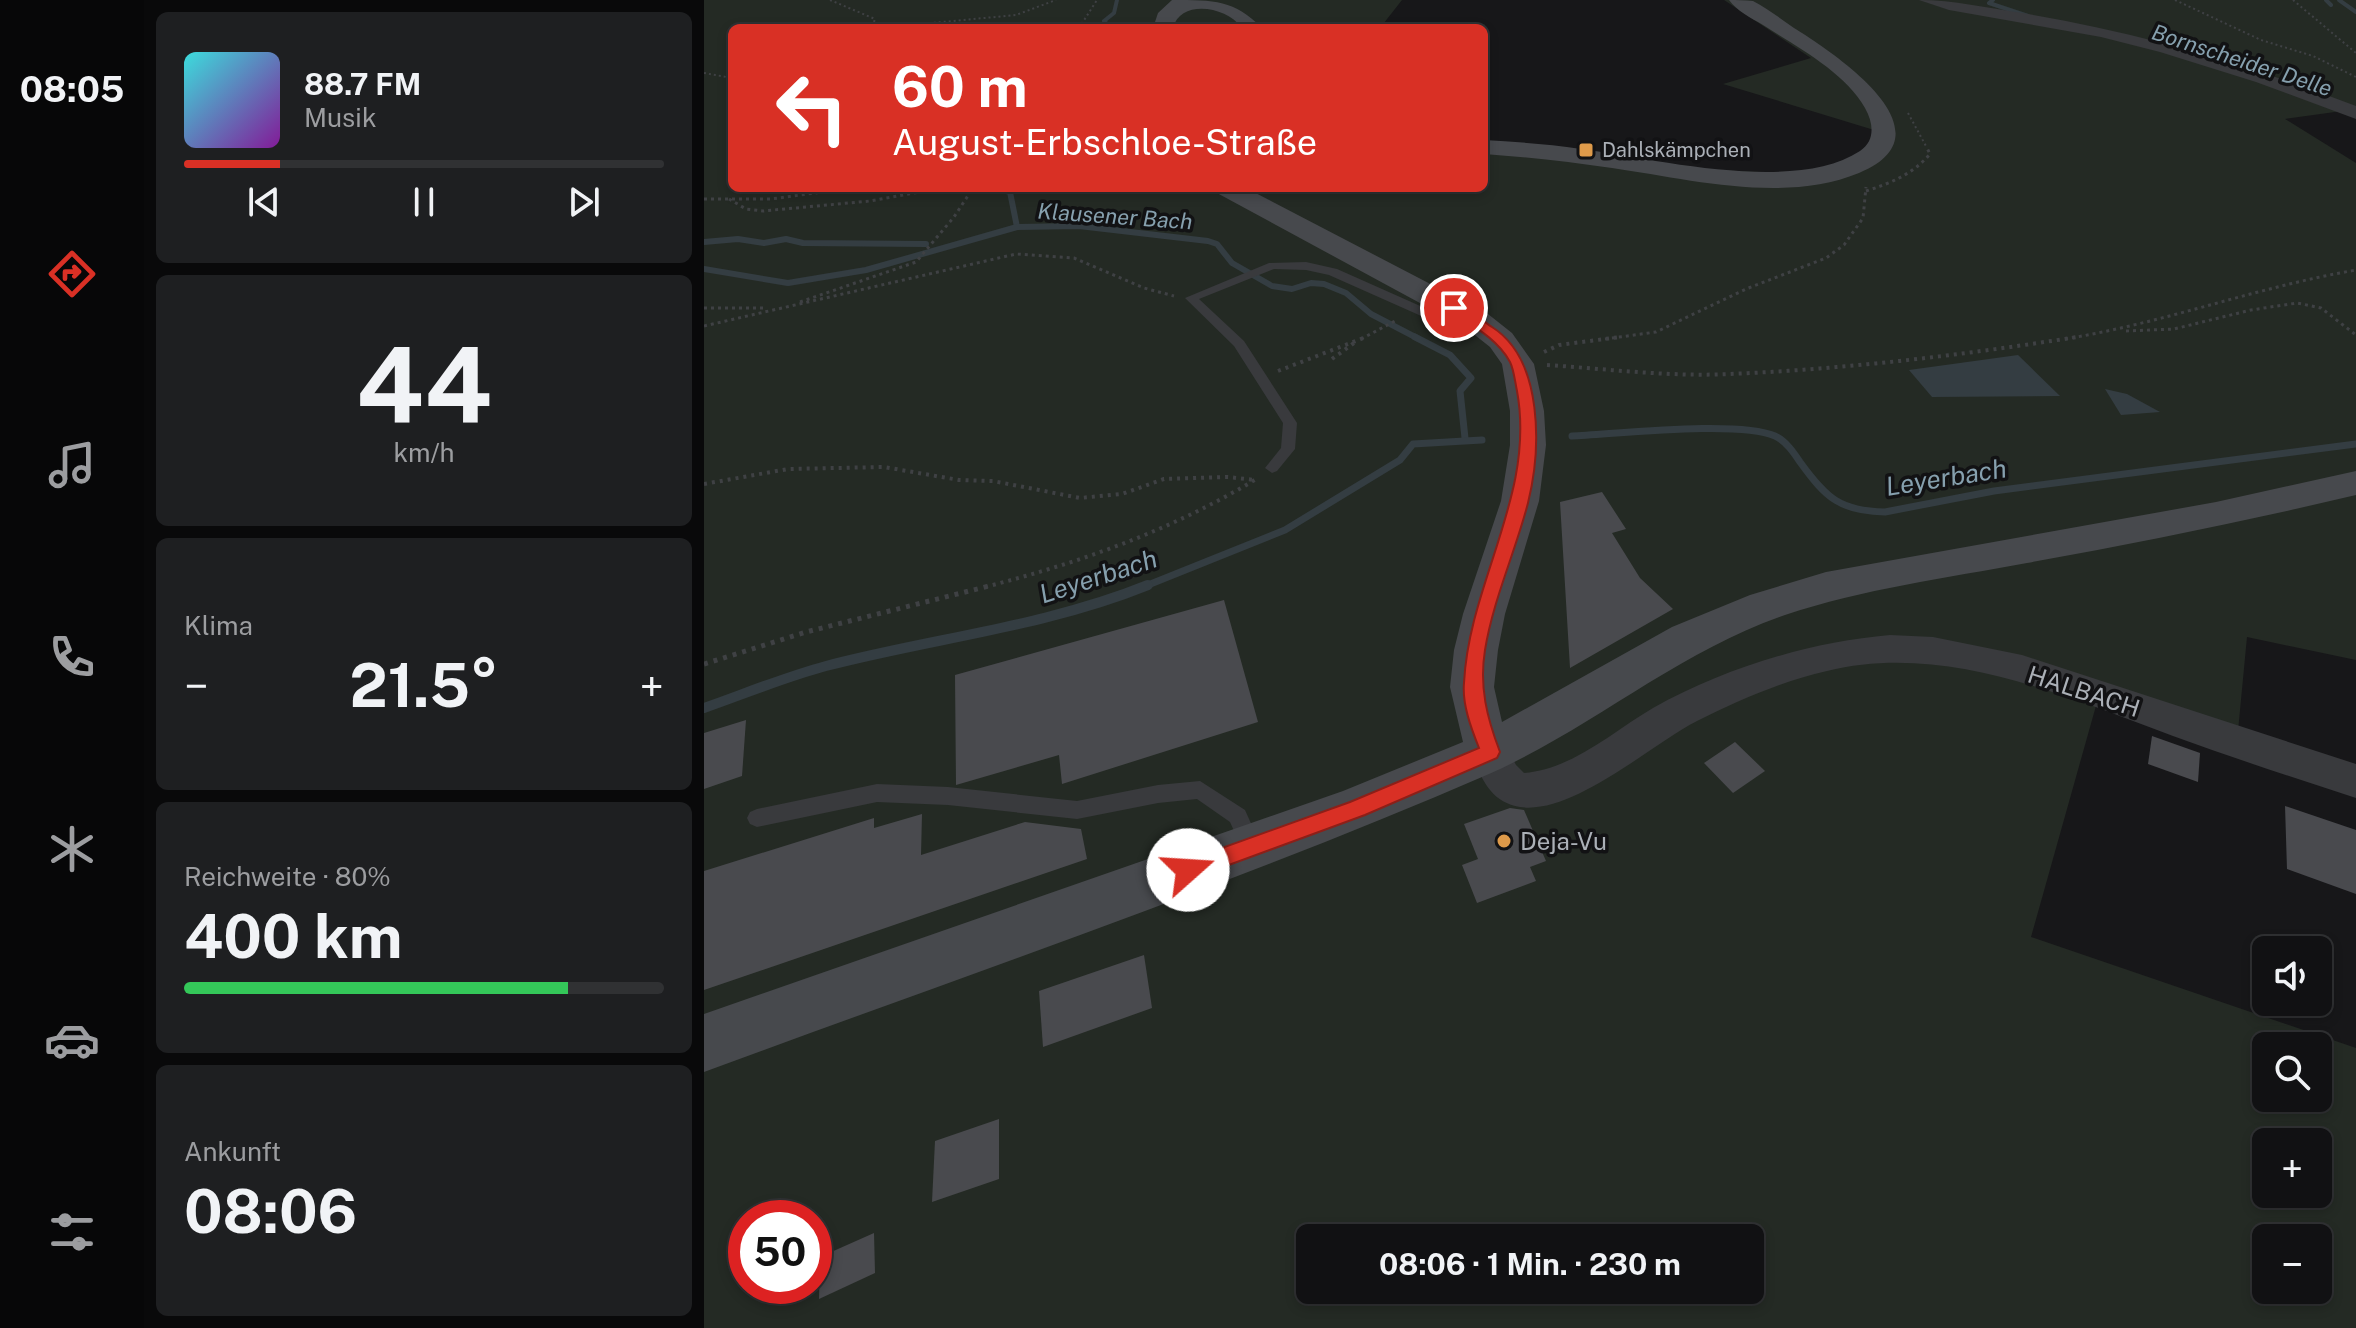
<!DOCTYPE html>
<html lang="de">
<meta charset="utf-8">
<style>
:root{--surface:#111113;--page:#1e1f21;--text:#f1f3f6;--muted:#9c9da0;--line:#303133;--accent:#d93025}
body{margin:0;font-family:"Public Sans",sans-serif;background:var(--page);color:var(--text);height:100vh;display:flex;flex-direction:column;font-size:30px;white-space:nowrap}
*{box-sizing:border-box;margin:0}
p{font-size:26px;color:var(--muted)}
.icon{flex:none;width:44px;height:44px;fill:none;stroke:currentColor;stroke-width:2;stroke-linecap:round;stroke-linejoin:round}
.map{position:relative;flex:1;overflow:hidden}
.details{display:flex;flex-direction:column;gap:12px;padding:12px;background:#09090a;width:560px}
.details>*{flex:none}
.top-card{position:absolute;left:24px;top:24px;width:760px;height:168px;border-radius:12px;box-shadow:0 4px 12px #0003,0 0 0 2px var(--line);background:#d93025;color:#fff;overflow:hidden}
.fabs{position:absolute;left:1548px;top:936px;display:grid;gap:16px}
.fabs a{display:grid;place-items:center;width:80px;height:80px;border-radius:12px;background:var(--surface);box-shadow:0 4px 12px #0003,0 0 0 2px var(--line);font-size:40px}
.speed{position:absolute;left:24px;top:1200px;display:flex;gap:16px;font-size:40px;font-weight:700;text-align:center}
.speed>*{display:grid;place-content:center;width:104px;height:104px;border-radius:50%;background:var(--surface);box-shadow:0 4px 12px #0003,0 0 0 2px var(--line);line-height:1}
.speed .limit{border:12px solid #d22;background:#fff;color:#111}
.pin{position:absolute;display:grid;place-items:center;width:68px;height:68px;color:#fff;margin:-34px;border:4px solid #fff;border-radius:50%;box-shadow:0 2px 8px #0007}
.me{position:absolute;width:88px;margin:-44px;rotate:71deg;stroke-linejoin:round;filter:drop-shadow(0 0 6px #0008)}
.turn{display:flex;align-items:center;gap:28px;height:168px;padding:0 32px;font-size:36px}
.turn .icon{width:104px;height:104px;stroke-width:2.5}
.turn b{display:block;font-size:56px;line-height:68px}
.big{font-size:60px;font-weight:700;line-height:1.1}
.details .card{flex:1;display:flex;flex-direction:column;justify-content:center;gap:12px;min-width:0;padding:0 28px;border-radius:12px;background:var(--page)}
.details .dial{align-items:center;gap:0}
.dial b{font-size:104px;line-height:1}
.song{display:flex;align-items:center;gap:24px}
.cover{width:96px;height:96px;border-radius:12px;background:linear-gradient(135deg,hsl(180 70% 55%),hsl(290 70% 35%))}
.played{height:8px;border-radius:4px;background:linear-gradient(90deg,var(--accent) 20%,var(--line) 20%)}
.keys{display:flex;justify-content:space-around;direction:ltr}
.heat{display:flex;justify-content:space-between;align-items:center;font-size:44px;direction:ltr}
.charge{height:12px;border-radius:6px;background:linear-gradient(90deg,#34c759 80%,var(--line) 0)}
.trip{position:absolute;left:592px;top:1224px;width:468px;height:80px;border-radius:12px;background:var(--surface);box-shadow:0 4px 12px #0003,0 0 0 2px var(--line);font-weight:700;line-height:80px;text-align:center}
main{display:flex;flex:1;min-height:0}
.tab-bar{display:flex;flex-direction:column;width:144px;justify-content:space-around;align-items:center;background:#070708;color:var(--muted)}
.tab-bar .icon{width:56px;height:56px}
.tab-bar .on{color:var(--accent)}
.tab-bar b{font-size:36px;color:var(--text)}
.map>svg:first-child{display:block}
</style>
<main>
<nav class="tab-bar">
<b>08:05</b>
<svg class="icon on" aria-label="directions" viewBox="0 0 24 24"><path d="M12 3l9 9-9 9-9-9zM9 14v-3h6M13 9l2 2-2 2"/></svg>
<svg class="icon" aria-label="music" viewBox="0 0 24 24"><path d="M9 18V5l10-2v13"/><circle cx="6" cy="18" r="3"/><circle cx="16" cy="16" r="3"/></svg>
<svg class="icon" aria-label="phone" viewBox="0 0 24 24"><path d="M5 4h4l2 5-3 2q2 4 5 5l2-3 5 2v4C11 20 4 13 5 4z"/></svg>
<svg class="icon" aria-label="climate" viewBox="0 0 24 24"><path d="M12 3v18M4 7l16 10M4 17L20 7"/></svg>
<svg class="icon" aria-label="car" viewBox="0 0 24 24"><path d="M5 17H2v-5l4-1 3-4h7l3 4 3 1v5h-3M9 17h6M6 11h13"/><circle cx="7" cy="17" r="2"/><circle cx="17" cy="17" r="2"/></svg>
<svg class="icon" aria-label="filters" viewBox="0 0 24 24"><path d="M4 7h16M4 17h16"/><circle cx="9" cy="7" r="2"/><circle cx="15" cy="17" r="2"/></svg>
</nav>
<section class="details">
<div class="card">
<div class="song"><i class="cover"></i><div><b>88.7 FM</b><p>Musik</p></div></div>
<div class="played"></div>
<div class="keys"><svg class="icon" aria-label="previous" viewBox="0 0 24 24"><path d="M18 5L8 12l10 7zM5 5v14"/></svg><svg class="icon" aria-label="pause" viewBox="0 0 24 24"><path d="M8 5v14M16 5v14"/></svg><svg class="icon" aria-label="next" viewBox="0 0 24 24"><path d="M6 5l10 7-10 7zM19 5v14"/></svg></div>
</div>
<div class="card dial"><b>44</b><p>km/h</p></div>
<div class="card"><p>Klima</p>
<div class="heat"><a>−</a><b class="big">21.5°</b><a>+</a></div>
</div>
<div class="card"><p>Reichweite · 80%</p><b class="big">400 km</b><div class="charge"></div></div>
<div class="card"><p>Ankunft</p><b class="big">08:06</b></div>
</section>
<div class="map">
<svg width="1652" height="1328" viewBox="0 0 1652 1328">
<rect width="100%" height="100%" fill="#171719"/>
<path fill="#242a24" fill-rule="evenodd" d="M0 0H698L676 28H28V188H780V140L985 169 1083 173 1138 165 1167 145 1170 130 1019 84 1107 58 1020 0H1652V113L1638 111 1581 119 1652 163V660L1543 637 1534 731 1397 688 1327 937 1652 1048V1328H0ZM1562 1046H1614V1098H1562ZM1562 1142H1614V1194H1562ZM42 1218H110V1286H42ZM606 1238H1046V1290H606ZM1562 1238H1614V1290H1562Z"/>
<g fill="#343d42">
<path d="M1314 355 1356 396 1228 397 1205 370Z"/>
<path d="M1401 389 1423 394 1456 412 1417 415Z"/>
</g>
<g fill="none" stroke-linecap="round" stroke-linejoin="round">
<g stroke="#343d42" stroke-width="4">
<path d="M1289 0 1285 3 1324 16"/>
<path d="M1622 0 1627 5"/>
<path d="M1635 0 1652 12"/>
<path d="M407 28 400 21 410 13 413 0"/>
</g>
<g stroke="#343d42" stroke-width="6">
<path d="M292 188 306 192 313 227"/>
<path d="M0 242 34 239 60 243 82 239 99 243 222 244"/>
<path d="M0 269 84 283 162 270 313 227 375 226 504 241 513 244 528 263 568 286 588 289 607 283 620 284 642 293 667 314 715 339"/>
</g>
<g stroke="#343d42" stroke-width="7">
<path d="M711 337 746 355 767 378 756 391 761 438"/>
<path d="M868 436C913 434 1034 420 1071 436 1082 441 1090 453 1096 462 1122 498 1136 511 1181 512L1290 491 1652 444"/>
<path d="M439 587 581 530 696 460 709 444 778 440"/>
</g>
<path stroke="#343d42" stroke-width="10" d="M0 708C40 694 81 677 122 666 229 638 340 627 444 585"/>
</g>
<g fill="#494a4e">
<path d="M898 492 922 529 908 533 936 578 969 609 866 668 856 502Z"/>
<path d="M520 600 554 722 358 784 355 755 252 785 251 675Z"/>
<path d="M42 720 38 776 0 789V733Z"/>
<path d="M1448 736 1496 753 1494 782 1444 764Z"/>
<path d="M1031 742 1061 771 1029 793 1000 763Z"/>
<path d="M1581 806 1652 830V894L1583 869Z"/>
<path d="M806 808 820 810 842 861 826 867 832 881 773 903 758 865 774 859 760 824Z"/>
<path d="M218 814 217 855 321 822 377 829 383 859 0 990V871L170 818V828Z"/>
<path d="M440 955 448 1008 339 1047 335 991Z"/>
<path d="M295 1119V1179L228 1202 231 1141Z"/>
<path d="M170 1233 171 1273 115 1299 116 1257Z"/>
</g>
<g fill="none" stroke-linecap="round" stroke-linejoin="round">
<g stroke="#3f4144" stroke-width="2" stroke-dasharray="2 3" stroke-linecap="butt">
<path d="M126 0 171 19 168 28"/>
<path d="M1471 0 1557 40 1609 56 1652 77"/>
<path d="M1589 0 1652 53"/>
<path d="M175 28 312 15 352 0"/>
<path d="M375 28 393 0"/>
<path d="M0 73 28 78"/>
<path d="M1204 113 1223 148"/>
</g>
<g stroke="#3f4144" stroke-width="3" stroke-dasharray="3 4" stroke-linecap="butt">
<path d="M1162 191C1187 183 1209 174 1226 154L1222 146"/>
<path d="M0 199H67L148 188"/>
<path d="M25 199 42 209 59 211 166 201 237 188"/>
<path d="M96 302 212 262 250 217 269 188"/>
<path d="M0 308H63"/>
<path d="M0 326 312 254 370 258 440 288 470 296"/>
<path d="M1422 331 1470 329 1547 310 1593 303 1617 308 1652 335"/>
<path d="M657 339 693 320"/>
<path d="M901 339 952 332 1042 289 1122 258 1140 245 1159 218 1162 187"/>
<path d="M1361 339C1460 323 1553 287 1652 270"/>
</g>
<g stroke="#3f4144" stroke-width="4" stroke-dasharray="3 5" stroke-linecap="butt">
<path d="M840 352 855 345 916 337"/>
<path d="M628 359 650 343"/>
<path d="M843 365C904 369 965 377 1026 374 1143 369 1259 355 1373 337"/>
<path d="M574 371 662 337"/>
<path d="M0 484 84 469 180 467 255 480 289 481 376 498 418 494 460 479 524 477 551 480"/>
<path d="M281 587C378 562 468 530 554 478"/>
</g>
<path stroke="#3f4144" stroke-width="5" stroke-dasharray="4 6" stroke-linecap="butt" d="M0 664 102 632 289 585"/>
<g fill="#393a3d" fill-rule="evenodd">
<path d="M602 262 633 269 750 321 788 332 782 336 742 327 625 275 602 270 570 269 495 299 540 341 593 423 591 449 573 471 568 473 561 468 577 448 579 423 530 346 481 298 565 263Z"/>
<path d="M496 781 541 810 558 848 555 855 548 857 541 855 526 822 493 799 454 803 373 819 244 805 173 802 53 827 46 824 43 818 46 812 53 809 173 784 244 787 373 801 454 785Z"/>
</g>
<g fill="#393a3d" fill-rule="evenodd">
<path d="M1215 0C1250 0 1283 8 1318 13 1433 32 1543 64 1652 106V119L1552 82 1456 52 1397 37 1245 10Z"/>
<path d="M1186 635 1229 637 1318 655 1652 764V798C1591 778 1529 758 1469 736 1360 696 1241 642 1123 671 1078 681 1035 700 993 721 948 744 869 815 816 807 786 802 777 778 767 752L772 741 786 736 800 741 812 765 820 773C869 769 908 732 949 708 1021 668 1105 642 1186 635Z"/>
</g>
<g fill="#47494d" fill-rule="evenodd">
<path d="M468 0C511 0 530 0 558 28H538C521 5 476 0 469 28H449L454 13Z"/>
<path d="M1025 0C1032 0 1042 0 1049 1 1063 8 1077 19 1090 28 1130 53 1252 133 1155 173 1080 204 985 179 908 168 865 162 823 157 780 154V140C812 142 845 144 877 149 952 159 1091 194 1156 151 1171 141 1170 124 1161 108 1141 72 1093 47 1059 25 1047 18 1033 11 1025 0Z"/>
<path d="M509 188H542L784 314 808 333 830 364 840 411 842 445 835 501 801 614 794 650 790 687 798 722 968 627 1046 595 1122 572 1512 502 1652 471V495C1543 521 1433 543 1323 563 1242 578 1159 589 1081 615 973 652 887 729 785 774 529 885 262 975 0 1072V1014L639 791 759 742 746 687 750 650 759 614 797 501 806 445V411L798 364 786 347 762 328 513 193Z"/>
</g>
</g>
<path fill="#d93025" stroke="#8d1f18" stroke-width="2" d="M746 306C760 304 776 319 788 327 840 360 837 450 824 503 811 553 789 600 781 650 775 687 783 718 796 752L793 758 661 815 484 880 476 877 473 870 476 863 646 802 775 748C767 728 758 704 760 683 765 582 832 494 813 391 811 382 810 370 806 362 793 338 767 325 746 311Z"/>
<g fill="#de9a4a" stroke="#121214" stroke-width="3">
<rect x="874" y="142" width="16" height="16" rx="4"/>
<circle cx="800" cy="841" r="8"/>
</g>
<g text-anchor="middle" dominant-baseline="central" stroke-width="7" stroke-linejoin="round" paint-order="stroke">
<g font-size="20" fill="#abb0b7" stroke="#121214" text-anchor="start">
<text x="898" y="150">Dahlskämpchen</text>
</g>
<g font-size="22" font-style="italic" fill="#86a0ae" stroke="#121214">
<text transform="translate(1538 60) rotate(18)">Bornscheider Delle</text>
<text transform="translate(411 216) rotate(4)">Klausener Bach</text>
</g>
<g font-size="24" fill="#abb0b7" stroke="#121214">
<text transform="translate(1380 691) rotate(18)">HALBACH</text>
</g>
<g font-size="24" fill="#abb0b7" stroke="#121214" text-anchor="start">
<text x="816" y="841">Deja-Vu</text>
</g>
<g font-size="26" font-style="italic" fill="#86a0ae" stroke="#121214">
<text transform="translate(1242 477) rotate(-9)">Leyerbach</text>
<text transform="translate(394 576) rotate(-18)">Leyerbach</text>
</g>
</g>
</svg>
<div class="fabs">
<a><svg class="icon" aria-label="sound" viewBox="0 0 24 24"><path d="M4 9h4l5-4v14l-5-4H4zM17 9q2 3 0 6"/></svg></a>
<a><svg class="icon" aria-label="search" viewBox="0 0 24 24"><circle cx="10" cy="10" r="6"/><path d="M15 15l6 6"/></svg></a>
<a>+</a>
<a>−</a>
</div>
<div class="speed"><div class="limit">50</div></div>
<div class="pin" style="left:750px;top:308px;background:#d93025"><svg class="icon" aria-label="arrive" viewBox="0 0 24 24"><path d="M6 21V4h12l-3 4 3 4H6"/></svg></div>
<svg class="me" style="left:484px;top:870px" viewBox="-20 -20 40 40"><circle r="19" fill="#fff"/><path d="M0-13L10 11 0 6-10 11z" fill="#d93025"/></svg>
<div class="trip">08:06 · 1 Min. · 230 m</div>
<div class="top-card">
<div class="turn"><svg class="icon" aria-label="left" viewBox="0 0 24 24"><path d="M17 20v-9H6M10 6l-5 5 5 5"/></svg><div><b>60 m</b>August-Erbschloe-Straße</div></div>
</div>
</div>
</main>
